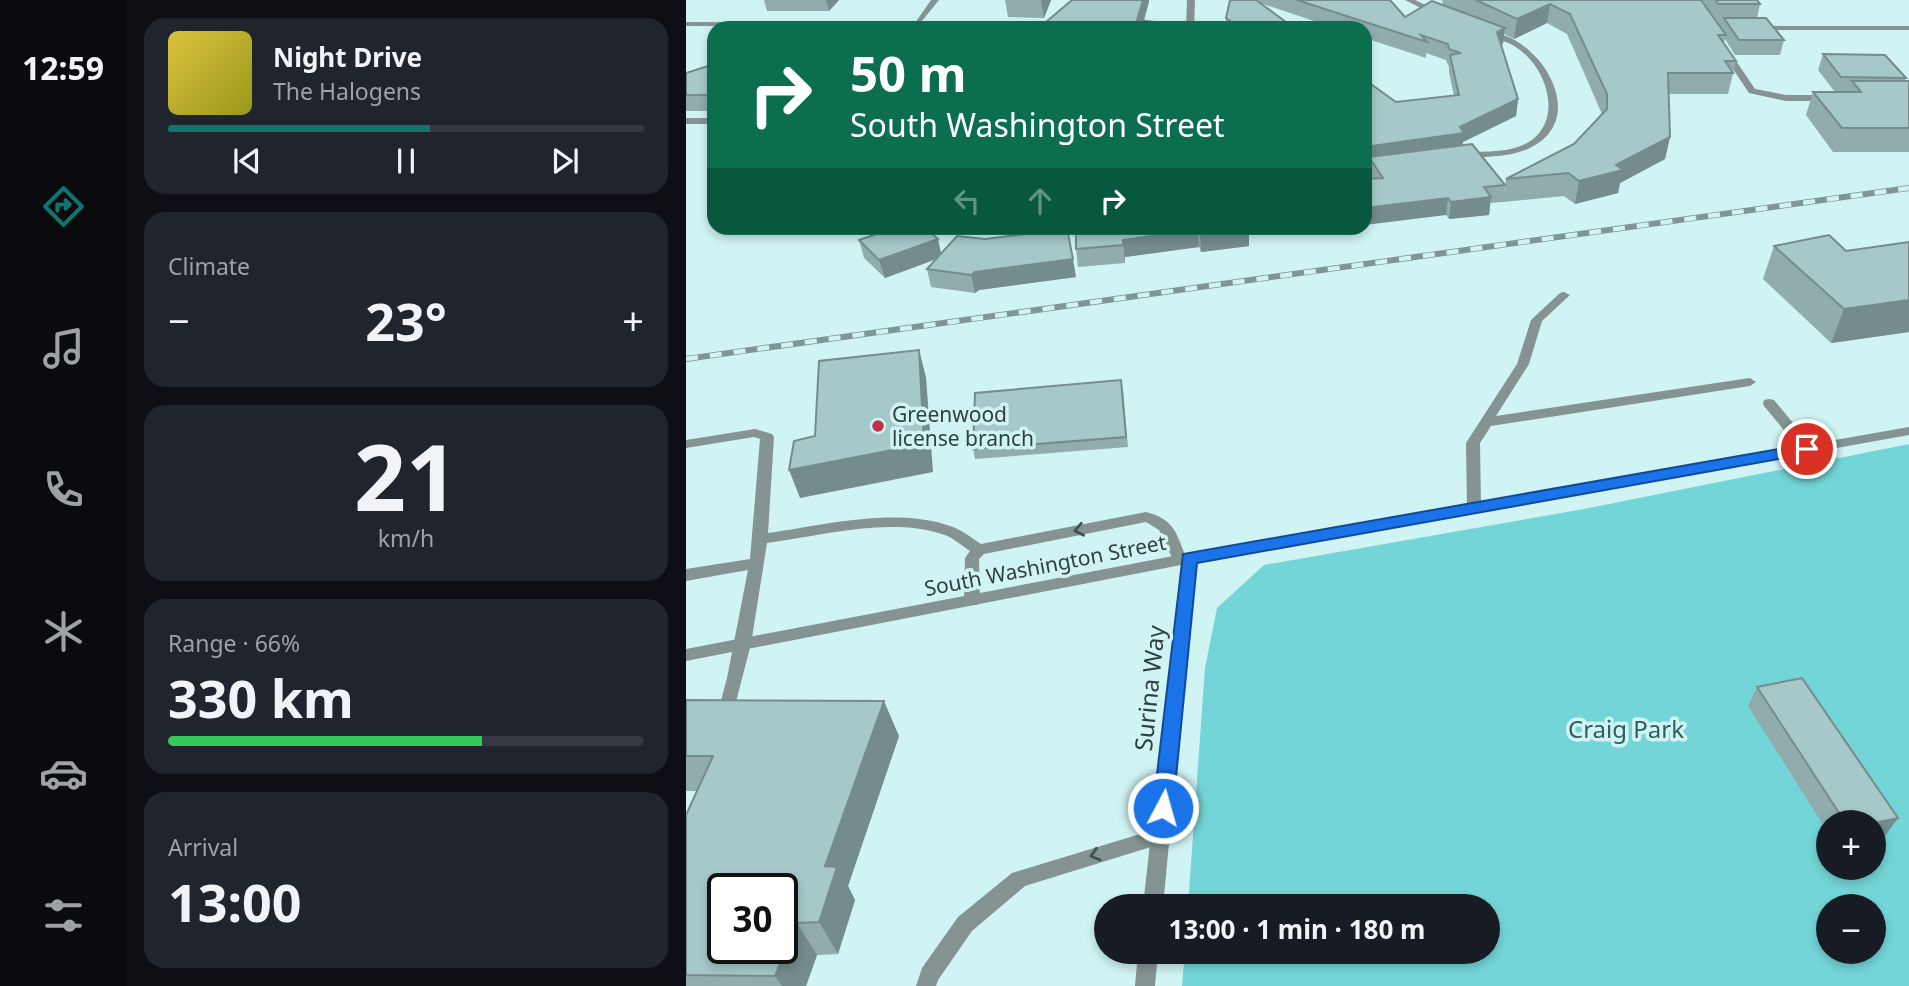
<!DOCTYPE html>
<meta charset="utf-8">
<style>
:root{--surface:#171b24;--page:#20242c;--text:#f1f3f6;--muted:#9ea1a6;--line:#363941;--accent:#0f766e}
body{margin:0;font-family:"Noto Sans",sans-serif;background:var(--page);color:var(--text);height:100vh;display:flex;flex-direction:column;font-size:26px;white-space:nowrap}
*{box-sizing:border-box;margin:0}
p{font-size:23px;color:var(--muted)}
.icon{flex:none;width:38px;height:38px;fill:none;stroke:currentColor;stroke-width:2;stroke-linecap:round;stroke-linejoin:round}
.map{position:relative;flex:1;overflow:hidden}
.drawer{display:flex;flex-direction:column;gap:18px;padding:18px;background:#0d0f14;width:560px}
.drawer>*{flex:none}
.guide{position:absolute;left:21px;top:21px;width:665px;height:214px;border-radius:21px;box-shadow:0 4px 10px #0003;background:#0b6e4f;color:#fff;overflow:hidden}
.tools{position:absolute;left:1130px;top:810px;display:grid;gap:14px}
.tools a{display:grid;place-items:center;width:70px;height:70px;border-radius:50%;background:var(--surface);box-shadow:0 4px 10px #0003;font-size:35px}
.speed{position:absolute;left:21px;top:873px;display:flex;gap:14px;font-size:35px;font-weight:700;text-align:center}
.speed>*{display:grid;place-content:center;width:91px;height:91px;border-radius:50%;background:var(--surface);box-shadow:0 4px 10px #0003;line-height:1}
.speed .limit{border:4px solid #111;border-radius:10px;background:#fff;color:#111}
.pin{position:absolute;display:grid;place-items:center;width:60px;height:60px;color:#fff;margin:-30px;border:4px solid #fff;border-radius:50%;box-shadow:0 2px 7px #0007}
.me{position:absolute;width:77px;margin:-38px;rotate:6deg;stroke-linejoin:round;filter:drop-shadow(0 0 5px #0008)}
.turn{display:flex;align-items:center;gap:24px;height:147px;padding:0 28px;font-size:32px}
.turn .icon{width:91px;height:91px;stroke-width:2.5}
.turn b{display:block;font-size:49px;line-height:60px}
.lanes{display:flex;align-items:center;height:66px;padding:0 28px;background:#0003;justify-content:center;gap:35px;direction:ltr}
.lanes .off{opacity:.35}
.big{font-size:52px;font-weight:700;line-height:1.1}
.drawer .tile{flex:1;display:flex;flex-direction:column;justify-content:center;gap:10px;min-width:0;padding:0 24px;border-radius:21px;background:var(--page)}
.drawer .dial{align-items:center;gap:0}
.dial b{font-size:91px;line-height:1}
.song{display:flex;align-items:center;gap:21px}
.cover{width:84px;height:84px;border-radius:10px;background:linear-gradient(135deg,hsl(50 70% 55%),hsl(60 70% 35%))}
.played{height:7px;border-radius:4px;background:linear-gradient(90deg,var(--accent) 55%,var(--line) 55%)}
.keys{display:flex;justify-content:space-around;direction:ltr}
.heat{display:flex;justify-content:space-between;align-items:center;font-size:38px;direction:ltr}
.charge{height:10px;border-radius:5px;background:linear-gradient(90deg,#34c759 66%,var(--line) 0)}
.trip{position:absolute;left:408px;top:894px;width:406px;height:70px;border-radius:35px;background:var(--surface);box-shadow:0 4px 10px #0003;font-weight:700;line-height:70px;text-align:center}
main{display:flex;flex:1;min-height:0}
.dock{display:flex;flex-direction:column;width:126px;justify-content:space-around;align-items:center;background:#090b0e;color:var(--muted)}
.dock .icon{width:49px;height:49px}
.dock .selected{color:var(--accent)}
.dock b{font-size:32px;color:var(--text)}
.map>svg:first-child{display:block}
</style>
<main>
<nav class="dock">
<b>12:59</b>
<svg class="icon selected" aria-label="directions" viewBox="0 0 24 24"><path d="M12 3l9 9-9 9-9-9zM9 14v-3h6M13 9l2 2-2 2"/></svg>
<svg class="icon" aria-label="music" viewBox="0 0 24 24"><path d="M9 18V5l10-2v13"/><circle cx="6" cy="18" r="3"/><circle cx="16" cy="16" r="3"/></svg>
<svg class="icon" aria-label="phone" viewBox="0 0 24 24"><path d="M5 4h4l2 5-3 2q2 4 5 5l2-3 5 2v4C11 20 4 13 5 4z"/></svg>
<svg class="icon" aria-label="climate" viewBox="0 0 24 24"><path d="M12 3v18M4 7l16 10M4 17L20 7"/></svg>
<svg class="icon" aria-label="car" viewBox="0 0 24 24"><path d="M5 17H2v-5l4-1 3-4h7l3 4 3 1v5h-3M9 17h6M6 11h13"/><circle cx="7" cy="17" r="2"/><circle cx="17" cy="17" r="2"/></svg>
<svg class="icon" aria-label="filters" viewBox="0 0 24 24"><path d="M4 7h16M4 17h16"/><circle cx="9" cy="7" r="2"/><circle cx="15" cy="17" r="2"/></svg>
</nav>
<section class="drawer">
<div class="tile">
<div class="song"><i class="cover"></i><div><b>Night Drive</b><p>The Halogens</p></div></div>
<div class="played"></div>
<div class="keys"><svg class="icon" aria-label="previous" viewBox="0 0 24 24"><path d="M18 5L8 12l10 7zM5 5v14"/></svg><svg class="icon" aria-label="pause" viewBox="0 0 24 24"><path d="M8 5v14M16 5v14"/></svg><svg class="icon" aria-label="next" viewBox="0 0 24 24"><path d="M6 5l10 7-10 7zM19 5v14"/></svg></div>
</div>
<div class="tile"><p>Climate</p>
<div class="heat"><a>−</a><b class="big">23°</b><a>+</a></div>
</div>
<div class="tile dial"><b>21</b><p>km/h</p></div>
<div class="tile"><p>Range · 66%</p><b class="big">330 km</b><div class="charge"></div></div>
<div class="tile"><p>Arrival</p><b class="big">13:00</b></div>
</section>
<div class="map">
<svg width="1223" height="986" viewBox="0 0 1223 986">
<rect width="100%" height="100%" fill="#d0f3f3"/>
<path fill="#73d5d7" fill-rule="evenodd" d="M1223 444V986H496L499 952H802V906H502L519 668 531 608 578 565 898 509ZM1143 822H1188V868H1143ZM1143 906H1188V952H1143Z"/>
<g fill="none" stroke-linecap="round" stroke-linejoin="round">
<g fill="#859393" fill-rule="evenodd">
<path d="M245 0H253L231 27 0 26V22L229 23Z"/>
<path d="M1068 26H1223V30H1071L1067 28Z"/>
<path d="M1036 49H1042L1069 89 1100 95H1144L1148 98 1144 101H1100L1063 93 1035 51Z"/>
<rect x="0" y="118" width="28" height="6"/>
<path d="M878 292 884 295 856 321 843 364 810 416 1064 378 1070 382 1064 386 805 426 794 443 795 508 793 511H783L781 508 780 443 831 364 845 320 874 293Z"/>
<path d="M1083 399 1088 400 1126 446 1128 449 1126 452H1116L1078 406 1077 403 1078 400Z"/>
<path d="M69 429 86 434 88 437 82 533C138 525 213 506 267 527 277 531 286 538 295 544L460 512C489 519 491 535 501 560L499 564H489L473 530 460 522 298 554 293 559 294 601 291 605H281L278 601 279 558 284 551C275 545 266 537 256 534 201 517 136 536 81 543L65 644 46 717 35 721 29 719 27 714 33 708 41 678 62 570 0 581V569L64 559 74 439 68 437 0 448V440Z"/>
<path d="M474 828 481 830 483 836 481 842 339 886 286 931 252 980 250 986H230L236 968 272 917 326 873Z"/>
</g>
<g fill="#859393" fill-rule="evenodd">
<path d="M501 0H509L508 28H500Z"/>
<path d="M719 0H729L758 14 751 16Z"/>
<path d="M799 30C806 30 813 34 820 36 863 53 899 121 844 148 824 158 797 156 775 159L770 156 772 154C792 150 817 154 837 145 878 126 864 73 834 50 824 42 811 39 799 34Z"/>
<path d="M1223 427V435L510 563 477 906H457L495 565 0 661V649L503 553Z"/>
<path d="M452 952H472L469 986H449Z"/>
</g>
<defs>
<path id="rail" d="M0 359 1223 188"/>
</defs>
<use href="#rail" stroke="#7f9696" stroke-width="6"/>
<use href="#rail" stroke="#d0f3f3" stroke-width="4.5" stroke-dasharray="12" stroke-linecap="butt"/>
</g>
<g fill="#90acac">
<path d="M78 0H153L143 11H81Z"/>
<path d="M319 0H365L358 18 322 17Z"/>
<path d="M544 0H704L719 17 757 5 756 0H1071L1074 4 1071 18 1098 40 1094 55H1049L1039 39 1038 43 1050 61 1042 94H983L984 137 979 159 934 183 932 193 889 204 878 196 817 202 820 179 888 144 916 114 881 34 861 23 828 39 818 34 817 44 815 45 832 99 830 116 777 142V145L819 185 817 202 804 203 803 215 763 219 760 215 686 179 682 174 683 164 679 165V80L710 102 768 96 763 72V66L762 65 760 60 740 53V58L679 38V28H649L574 3 608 28H540V18Z"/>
<path d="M1137 54 1220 78 1219 81H1223V152H1147L1120 115 1127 92H1149L1132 70Z"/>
<path d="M28 65V111H0V73Z"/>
<path d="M196 228H239L255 253 390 277 293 290 289 293 245 287 241 269 250 259 199 278 178 258 173 240 205 229Z"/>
<path d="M390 228H661L641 230 563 235V246L515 252 513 247 439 257V263L392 267 390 249Z"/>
<path d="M1223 242V332L1145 343 1077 279 1088 246 1160 251Z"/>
<path d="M437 389 442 447 289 459 287 449Z"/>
<path d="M1116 678 1212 818 1199 836 1188 838V822H1143V834L1062 706 1071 687Z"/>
<path d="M0 700 213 736 162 886 169 900 152 954 131 955 120 986H0V815L11 791H0Z"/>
</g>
<g fill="#758c8c">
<path d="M140 0H153L143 11Z"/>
<path d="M355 0H365L358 18Z"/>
<path d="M457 0H463V2L456 28 451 20Z"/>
<path d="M864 4 861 23 828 39 831 19Z"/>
<path d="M819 28 817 44 809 48 811 32Z"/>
<path d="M832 99 830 116 777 142V150L683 157V164L679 165V147L774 127Z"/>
<path d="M984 137 979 159 934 183 932 193 889 204 893 181Z"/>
<path d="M805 197 803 215 763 219 765 202Z"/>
<path d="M762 198 760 215 679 225V208Z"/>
<path d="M641 228H661L641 230Z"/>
<path d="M512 229 513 247 439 257V263L437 240Z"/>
<path d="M563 229V246L515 252 514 234Z"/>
<path d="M252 239 256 257 199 278 193 260Z"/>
<path d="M387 259 390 277 293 290 289 293 285 275 289 272Z"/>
<path d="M1223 300V332L1145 343 1158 309Z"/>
<path d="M233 350 240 377 247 472 114 498 103 470Z"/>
<path d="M198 701 213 736 162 886 169 900 152 954 133 922 139 866Z"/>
<path d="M1212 818 1199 836 1188 838V823Z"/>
<path d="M111 923 131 955 120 986H96L89 976Z"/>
</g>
<g fill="#a7c8c8" stroke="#758c8c" stroke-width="2" fill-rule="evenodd">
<path d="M386 0H457L451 20 469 22 463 28H353Z"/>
<path d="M544 0H570L608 28H553L540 18Z"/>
<path d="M611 0H704L719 17 746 1 819 28 811 32 832 99 774 127 778 133 679 147V80L710 102 773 95 764 55 775 53 763 49 762 44 735 35 741 42Z"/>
<path d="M790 0H1015L1040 35H1032L1050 61H1039L1047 73H982L984 137 930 165 937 170 893 181 882 173 820 179 888 144 921 109V94L884 14 864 4 831 19Z"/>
<path d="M1030 0H1071L1074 4H1032Z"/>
<path d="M1038 18H1080L1098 40H1053Z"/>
<path d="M1137 54 1199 55 1220 78 1155 77Z"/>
<path d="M25 65H28V95H0V73Z"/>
<path d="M1166 81H1223V128H1156L1127 92H1175Z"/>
<path d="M786 144 819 185 798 187 805 197 765 202 762 198 679 208V179L697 178 683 157Z"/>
<path d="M209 228H239L252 239 193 260 173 240Z"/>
<path d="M390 228H562L563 229 514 234 512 229 437 240V245L390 249Z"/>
<path d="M381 229 387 259 289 272 285 275 241 269 271 236 299 239Z"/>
<path d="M1143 235 1160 251 1223 242V300L1158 309 1088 246Z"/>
<path d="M233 350 238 444 103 470 108 441 129 436 133 361Z"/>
<path d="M435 380 440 437 287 449 289 393Z"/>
<path d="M1116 678 1212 818 1188 823 1159 822 1071 687Z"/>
<path d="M0 700 198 701 139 866 151 867 133 922 111 923 89 976 0 975V815L27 756H0ZM37 889H96V948H37Z"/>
</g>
<defs><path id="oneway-chevron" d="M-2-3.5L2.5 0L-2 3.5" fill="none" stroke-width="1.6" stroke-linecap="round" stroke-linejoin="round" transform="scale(1.75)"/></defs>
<g stroke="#435050">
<use href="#oneway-chevron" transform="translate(393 530) rotate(169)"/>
<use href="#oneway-chevron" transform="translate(409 855) rotate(163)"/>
</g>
<path fill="#1a73e8" stroke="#114b97" stroke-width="2" d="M1121 444 1128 449 1126 453 511 563 487 808 484 815 477 817 470 815 467 808 497 554Z"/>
<circle fill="#c13049" stroke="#d0f3f3" stroke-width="2.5" cx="192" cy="426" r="7"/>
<g text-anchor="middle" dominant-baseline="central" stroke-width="7" stroke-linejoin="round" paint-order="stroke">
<g font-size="21" fill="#323f3f" stroke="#d0f3f3" text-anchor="start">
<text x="206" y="414">Greenwood<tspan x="206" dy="24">license branch</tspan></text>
</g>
<g font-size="21" fill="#323f3f" stroke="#d0f3f3">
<text transform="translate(359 565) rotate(-11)">South Washington Street</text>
</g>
<g font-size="24" fill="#323f3f" stroke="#d0f3f3">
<text transform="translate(463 688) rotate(-84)">Surina Way</text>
</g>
<g font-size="24" fill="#2c5f60" stroke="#d0f3f3">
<text x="940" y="728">Craig Park</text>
</g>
</g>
</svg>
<div class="tools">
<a>+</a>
<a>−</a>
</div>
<div class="speed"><div class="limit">30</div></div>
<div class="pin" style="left:1121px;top:449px;background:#d93025"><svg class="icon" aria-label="arrive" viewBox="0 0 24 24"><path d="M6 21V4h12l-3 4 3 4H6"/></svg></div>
<svg class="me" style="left:477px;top:808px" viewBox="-20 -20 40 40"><circle r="17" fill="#1a73e8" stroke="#fff" stroke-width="3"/><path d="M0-11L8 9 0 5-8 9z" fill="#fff"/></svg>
<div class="trip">13:00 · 1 min · 180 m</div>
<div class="guide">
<div class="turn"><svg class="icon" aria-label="right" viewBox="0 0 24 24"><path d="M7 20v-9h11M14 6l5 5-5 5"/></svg><div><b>50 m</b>South Washington Street</div></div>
<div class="lanes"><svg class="icon off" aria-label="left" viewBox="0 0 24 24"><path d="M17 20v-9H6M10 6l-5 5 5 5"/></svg><svg class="icon off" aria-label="ahead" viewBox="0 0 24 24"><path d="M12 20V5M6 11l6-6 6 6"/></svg><svg class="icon" aria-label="right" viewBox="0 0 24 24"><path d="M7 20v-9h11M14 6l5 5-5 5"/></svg></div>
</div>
</div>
</main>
